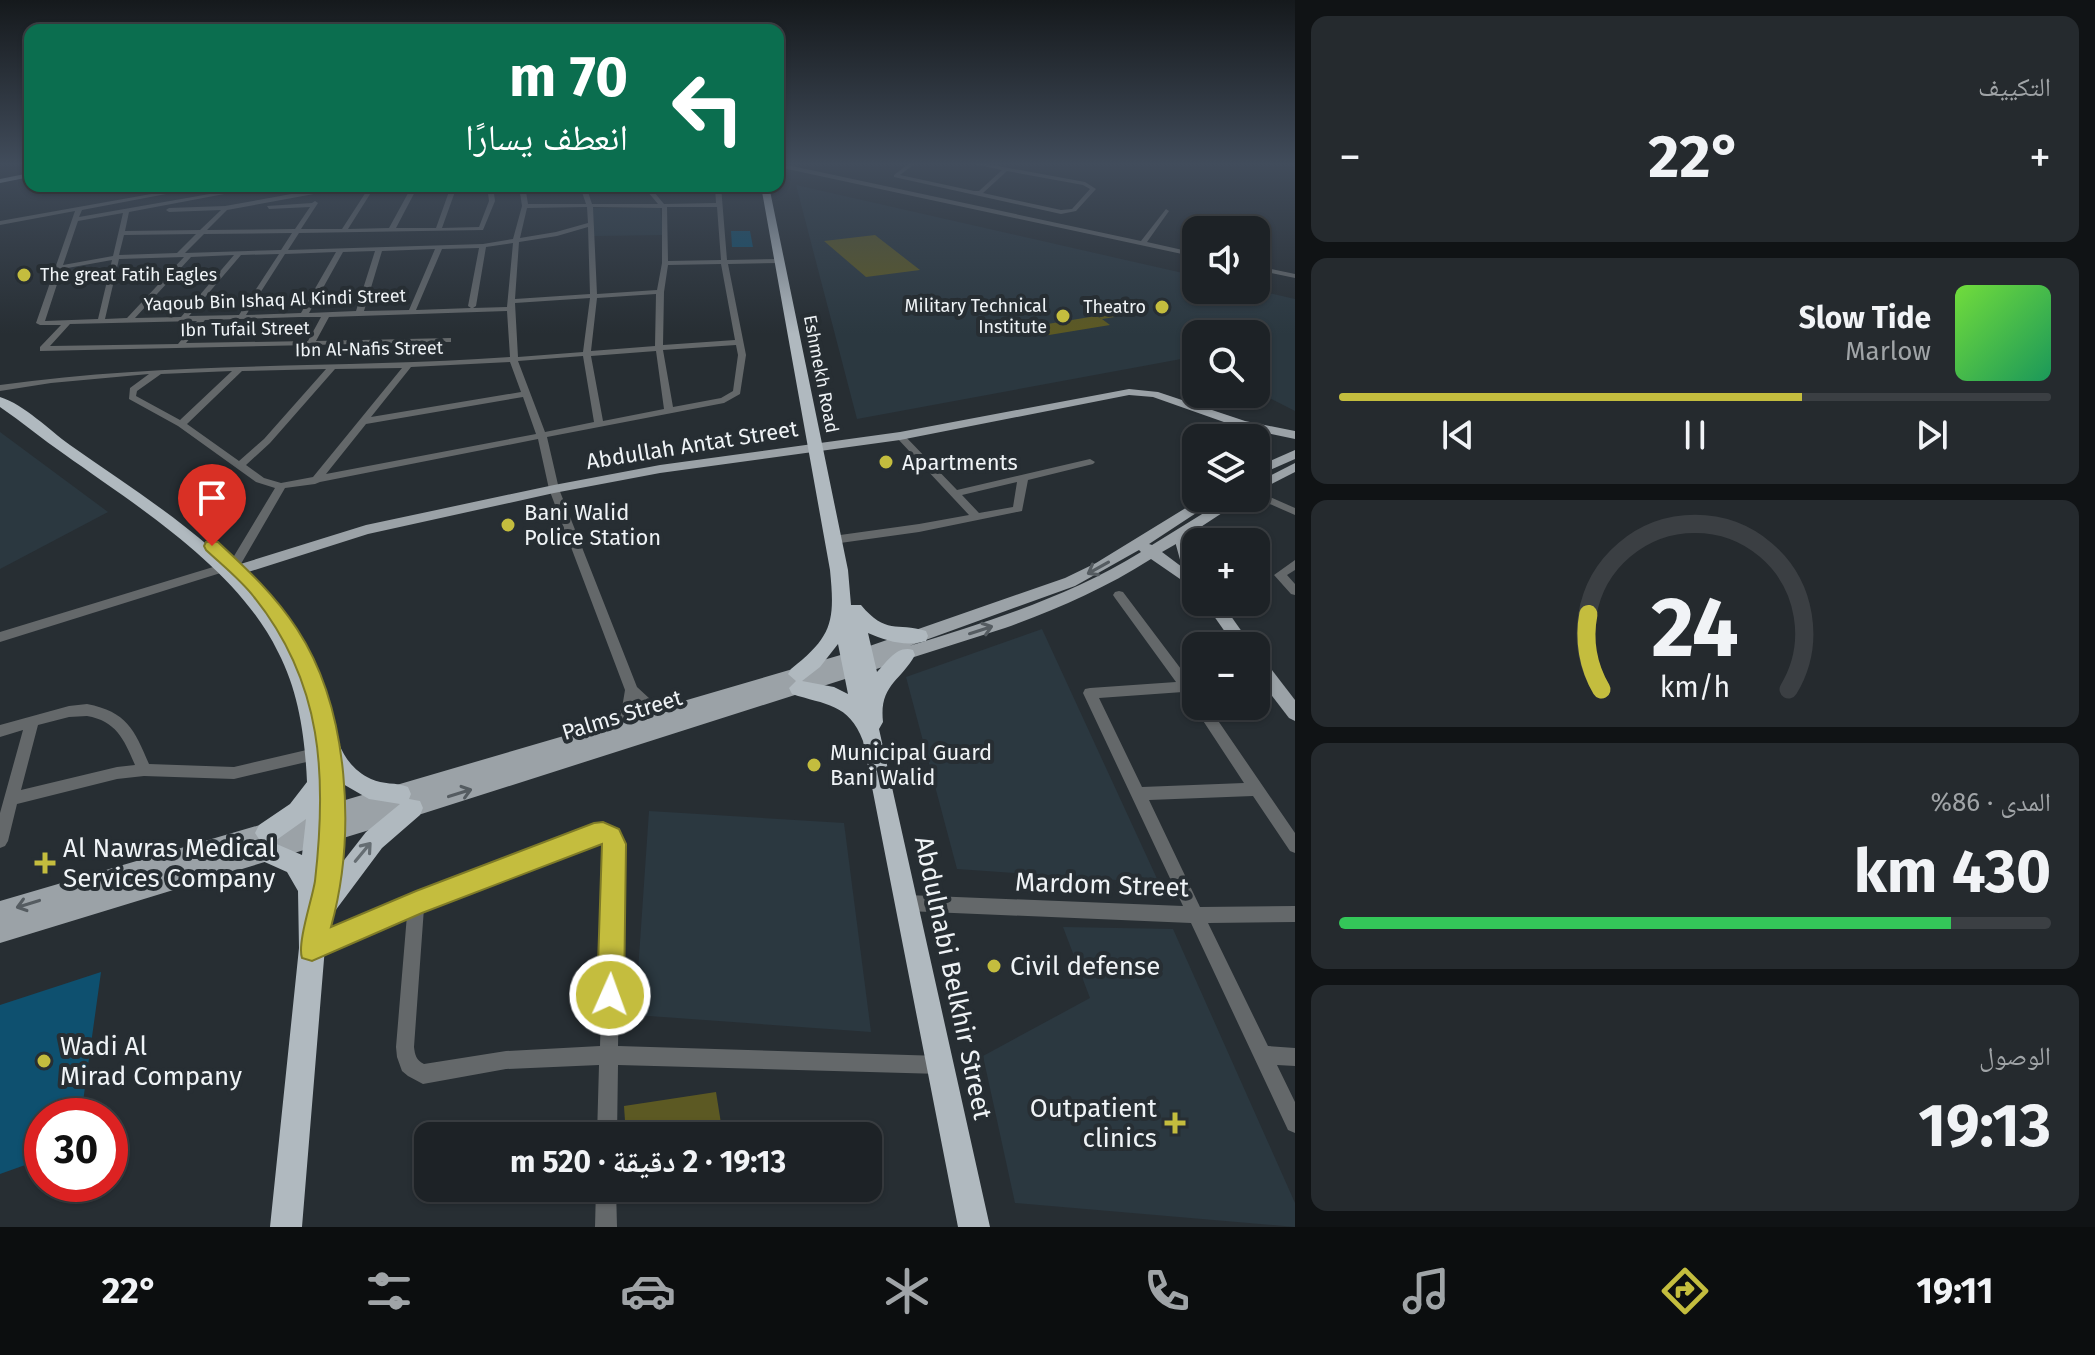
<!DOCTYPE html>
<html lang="ar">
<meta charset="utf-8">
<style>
:root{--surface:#1d2226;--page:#252a2e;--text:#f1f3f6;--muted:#a0a4a7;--line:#3b3f43;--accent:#c4bd3e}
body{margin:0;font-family:"Fira Sans","Noto Naskh Arabic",sans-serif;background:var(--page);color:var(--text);direction:rtl;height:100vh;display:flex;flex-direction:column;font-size:30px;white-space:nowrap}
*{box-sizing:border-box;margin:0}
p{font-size:26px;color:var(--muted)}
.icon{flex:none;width:44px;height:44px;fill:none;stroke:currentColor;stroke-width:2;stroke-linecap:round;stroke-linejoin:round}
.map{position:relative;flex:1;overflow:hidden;direction:ltr}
.details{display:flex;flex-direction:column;gap:16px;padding:16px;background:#101315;width:800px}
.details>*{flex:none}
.banner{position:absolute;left:24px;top:24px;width:760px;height:168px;border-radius:16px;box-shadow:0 2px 6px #0004,0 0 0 2px var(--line);direction:rtl;background:#0b6e4f;color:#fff;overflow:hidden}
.controls{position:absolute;left:1182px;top:216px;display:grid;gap:16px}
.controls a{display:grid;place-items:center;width:88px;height:88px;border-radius:16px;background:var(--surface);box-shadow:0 2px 6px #0004,0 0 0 2px var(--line);font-size:40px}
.speed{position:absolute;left:24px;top:1098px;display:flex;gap:16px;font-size:40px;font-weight:700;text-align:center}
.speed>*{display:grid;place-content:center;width:104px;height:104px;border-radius:50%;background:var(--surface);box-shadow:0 2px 6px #0004,0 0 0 2px var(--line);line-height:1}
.speed .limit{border:12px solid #d22;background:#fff;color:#111}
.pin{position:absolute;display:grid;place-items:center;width:68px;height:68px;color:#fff;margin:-82px -34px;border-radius:50% 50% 50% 0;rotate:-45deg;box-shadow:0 0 8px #0007}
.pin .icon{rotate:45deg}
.me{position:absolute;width:88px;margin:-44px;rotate:2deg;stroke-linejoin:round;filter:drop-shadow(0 0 6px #0008)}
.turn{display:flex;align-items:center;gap:28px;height:168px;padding:0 24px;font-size:36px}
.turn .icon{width:104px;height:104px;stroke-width:2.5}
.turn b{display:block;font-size:56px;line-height:68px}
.big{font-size:60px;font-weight:700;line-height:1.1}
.details .tile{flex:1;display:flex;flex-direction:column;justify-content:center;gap:12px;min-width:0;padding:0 28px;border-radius:16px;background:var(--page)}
.details .dial{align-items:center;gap:0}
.dial svg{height:208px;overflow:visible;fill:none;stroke:var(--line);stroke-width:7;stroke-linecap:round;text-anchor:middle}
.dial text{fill:var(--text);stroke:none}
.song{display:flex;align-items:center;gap:24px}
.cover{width:96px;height:96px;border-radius:12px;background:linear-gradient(135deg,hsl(100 70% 55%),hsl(150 70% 35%))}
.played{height:8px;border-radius:4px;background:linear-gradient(90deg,var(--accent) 65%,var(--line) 65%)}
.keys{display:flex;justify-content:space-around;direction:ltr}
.heat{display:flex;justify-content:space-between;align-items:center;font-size:44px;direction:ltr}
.charge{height:12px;border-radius:6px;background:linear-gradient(90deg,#34c759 86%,var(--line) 0)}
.trip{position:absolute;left:414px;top:1122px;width:468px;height:80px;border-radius:16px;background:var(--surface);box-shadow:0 2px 6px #0004,0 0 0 2px var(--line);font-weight:700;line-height:80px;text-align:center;direction:rtl}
.tabs{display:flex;height:128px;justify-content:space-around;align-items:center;background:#0c0e0f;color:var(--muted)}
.tabs .icon{width:56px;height:56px}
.tabs .selected{color:var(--accent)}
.tabs b{font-size:36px;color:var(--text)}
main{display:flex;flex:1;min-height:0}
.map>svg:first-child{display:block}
</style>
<main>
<section class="details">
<div class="tile"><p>التكييف</p>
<div class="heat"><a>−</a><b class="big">22°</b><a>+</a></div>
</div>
<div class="tile">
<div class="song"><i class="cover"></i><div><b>Slow Tide</b><p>Marlow</p></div></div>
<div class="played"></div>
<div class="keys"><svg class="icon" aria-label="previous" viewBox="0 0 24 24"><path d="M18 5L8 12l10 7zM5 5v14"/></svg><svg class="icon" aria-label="pause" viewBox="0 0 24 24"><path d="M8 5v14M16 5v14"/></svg><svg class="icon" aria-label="next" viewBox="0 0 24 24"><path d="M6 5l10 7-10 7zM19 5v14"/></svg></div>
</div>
<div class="tile dial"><svg viewBox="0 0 100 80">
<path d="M14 69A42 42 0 1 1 86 69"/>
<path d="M14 69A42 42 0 0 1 9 40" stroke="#c4bd3e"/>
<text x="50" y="56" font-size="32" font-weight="700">24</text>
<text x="50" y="72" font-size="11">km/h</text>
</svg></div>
<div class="tile"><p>المدى · 86%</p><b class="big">430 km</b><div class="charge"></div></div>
<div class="tile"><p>الوصول</p><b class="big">19:13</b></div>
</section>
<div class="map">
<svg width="1295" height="1227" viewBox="0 0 1295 1227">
<rect width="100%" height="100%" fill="#272e33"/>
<g fill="#2b3840">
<path d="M796 185 1196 276V290H1256L1295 299V411L1256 391V334H1196V359L1192 357 857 419Z"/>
<path d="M593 208H660L664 235 594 236Z"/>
<path d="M0 432 108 512 0 569Z"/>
<path d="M1042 629 1159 883 957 869 906 677Z"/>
<path d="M649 811 844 823 871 1032 635 1015Z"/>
<path d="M1063 927 1173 929 1295 1203V1227L1015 1203 983 1056 1090 998Z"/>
</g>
<g fill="#5c5923">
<path d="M875 235 920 270 866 277 824 241Z"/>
<path d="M1093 313 1115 317 1102 319 1110 325 1043 336 1029 327 1096 316 1102 319Z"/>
<path d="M716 1092 723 1136H626L624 1106Z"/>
</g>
<g fill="#0e506f">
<path d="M731 231H750L753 247H732Z"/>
<path d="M101 972 81 1116H42V1159L0 1174V1005Z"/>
</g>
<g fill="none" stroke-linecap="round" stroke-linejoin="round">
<g fill="#64686a" fill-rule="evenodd">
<path d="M911 162H917L900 175 974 191H979L1002 170 965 162H976L1085 182 1096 189 1076 211 1061 214 894 177V175ZM1007 171 1083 185 1090 189 1072 209 1061 210 983 193Z"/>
<path d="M778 163 1141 241 1166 209 1169 211 1147 242 1196 253V257L778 167Z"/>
<path d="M196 186H208L82 210 79 217 255 186H267L129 212 125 231 200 230 221 210 169 212 166 210 169 208 225 206 330 187 360 189 404 186 372 191 348 229 389 228 412 186H418L396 228H436L451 186H457L442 228 479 227 489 201 487 186H493L495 201 483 230 299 233 288 250 483 244 513 239 522 206 519 186H525L528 204H586L580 186H586L592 204H658L643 186H649L664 204 716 203 715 186H721L727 260 780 259 783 261 780 263 728 264 746 355 740 394 724 403 547 437 559 489 637 687 650 699 675 707 677 711 675 715 670 717 640 707 636 703C634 716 622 736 608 733L606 729 622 708 625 690 549 489 538 439 320 482 315 484 285 488 238 569 234 570 228 566 275 488 256 482 178 426 129 399 130 388 149 374 51 383 0 391V385C169 361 339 369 510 357L507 311 329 317 316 341 451 338V342H448L40 351V347L61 325H40L36 323 75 211 0 225V221ZM330 191 366 192 342 229H301L318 203 315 201 312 203 267 206 269 209 310 207 295 229 207 230 227 210ZM587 207 588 223 556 232 520 238 527 208ZM593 207 662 208V263L657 290 597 294ZM667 207H717L721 260 668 261ZM123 213 113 256 63 265 78 221ZM588 227 590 294 515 299 519 242 557 236ZM292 233 281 250 185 253 204 234ZM196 234 177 253 119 255 124 235ZM513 243 507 307 473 308 476 306 486 247ZM479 248 468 306 471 308 416 310 442 249ZM435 249 409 310 364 311 382 251ZM375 251 356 311 309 313 343 252ZM336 252 301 313 246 315 285 254ZM279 254 239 315 189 316 241 255ZM234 255 181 317 135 318 191 257ZM184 257 127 318 105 319 119 259ZM112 260 98 319 45 321 62 269ZM721 264 735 340 663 345 664 292 668 265ZM656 294 655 346 591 351 597 298ZM590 298 583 352 518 357 515 303ZM300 317H321L308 341 186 343 205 320ZM197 321 178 344 50 346 70 324ZM736 345 738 355 733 391 721 398 673 407 663 350ZM656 351 664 409 603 421 591 356ZM583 356 594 422 545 432 518 361ZM510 362 521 392 371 417 411 367ZM402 368 313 477 281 483 264 478 246 465 270 443 335 369ZM326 369 264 439 239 461 187 424 242 371ZM232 371 180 420 136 396 137 391 161 374ZM523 397 536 434 326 474 366 424Z"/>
<path d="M1256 266 1295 274V278L1256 270Z"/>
<path d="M900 433 903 434 957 490 1090 459 1095 462 1093 464 1028 480 1022 511 919 532 833 544 829 543 828 540 833 536 919 524 969 515 897 438 895 436ZM1017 482 1013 507 979 513 962 495Z"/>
<path d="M1256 491 1295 508V515L1256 498Z"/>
<path d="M1295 560V570L1287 575 1295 584V595L1291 594 1274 575Z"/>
<path d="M223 564 227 565 229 568 227 571 0 642V632Z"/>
<path d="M1119 591 1123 592 1190 681H1196V706H1208L1295 833V853L1290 851 1253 796 1149 800 1200 907 1295 906V922L1208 923 1268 1046 1295 1048V1066L1277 1065 1295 1102V1133L1288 1130 1191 923 907 911 901 909 899 903 901 897 907 895 1183 906 1083 693 1085 689 1090 688 1176 682 1115 598 1113 595 1115 592ZM1183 692 1191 703 1195 704 1196 710 1244 783 1142 787 1099 698Z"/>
<path d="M87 704C127 712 134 729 149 764L234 767 315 748 320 750 322 754 320 758 315 760 234 779 144 776 117 779 17 804 8 841 5 846 0 848V813L23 730 0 737V725L69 706ZM87 716C116 721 124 739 135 765L117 767 21 790 38 725 69 717Z"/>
<path d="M594 827 616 831 622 844 618 1046 941 1056 948 1058 950 1065 948 1072 941 1074 618 1065 617 1136H597L599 1065 506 1069 423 1084 408 1076 402 1071 397 1057 396 1047 407 915 314 956 308 953 305 947 308 941 416 895ZM594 841 606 844 600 1046 506 1051 424 1064C416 1060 415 1055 414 1047L424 908Z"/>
<path d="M596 1188H616L617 1227H595Z"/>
</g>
<g fill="#9ba2a7" fill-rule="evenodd">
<path d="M1129 389 1158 392 1245 421 1295 431V439L1238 427 1153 397 1129 395 900 440 660 473 554 493 368 534 239 575 231 570 234 566 366 525 554 485 660 465 900 432Z"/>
<path d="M1295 450V459L1256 476V467Z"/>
<path d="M1295 463V472L1256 492V483Z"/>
<path d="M1202 498H1219L1149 544 1152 545 1228 498H1245L1190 534 1196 570 1190 572 1196 576V590L1151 559C1104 589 1057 609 1005 628L412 817 0 943V901L861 649 1065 578 1096 563ZM1176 544V545L1182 567 1162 552ZM1139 550 1141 552C1068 597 990 621 909 646L1075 586Z"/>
<path d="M1204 602H1221L1252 646H1235Z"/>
<path d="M1256 655 1262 657 1295 700V721L1289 718 1256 675Z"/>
</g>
<g fill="#b0b9bf" fill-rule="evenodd">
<path d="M30 173V177L0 183V179Z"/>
<path d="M761 186H769L848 570 851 605H861C886 635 896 622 926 631L928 636 926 641C906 647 886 641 868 633L877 672C887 662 897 645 913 650L915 655C900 682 879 685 883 722L879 729 990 1227H958L863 741C849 703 825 705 792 694L789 688 796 681 788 674 791 669C833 636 835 621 830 570ZM838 644 848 694 834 687 802 681 820 667Z"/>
<path d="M0 397C25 405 49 430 70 445 158 507 261 567 306 670H318C337 709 327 758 371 779 383 785 396 782 408 787L411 794 409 799 420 801 423 808 420 815 382 848 335 911 325 947 302 1227H270L299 948 298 891 287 872 258 859 254 851 261 842 255 833 259 825 290 804 307 782C305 738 299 692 278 652 237 568 138 507 64 454 42 439 22 422 0 407ZM343 784 369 799 400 804 366 832 341 864ZM306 819 302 855 272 842 275 841Z"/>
</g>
</g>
<defs><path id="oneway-shaft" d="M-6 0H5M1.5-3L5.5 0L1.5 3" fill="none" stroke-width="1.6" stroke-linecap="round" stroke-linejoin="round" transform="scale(2)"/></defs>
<g stroke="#555c61">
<use href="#oneway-shaft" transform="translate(1098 568) rotate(151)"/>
<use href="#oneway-shaft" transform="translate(981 630) rotate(-18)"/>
<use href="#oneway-shaft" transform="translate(460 793) rotate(-17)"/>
<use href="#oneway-shaft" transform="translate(28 904) rotate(163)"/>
</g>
<use stroke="#656d72" href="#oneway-shaft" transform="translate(363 852) rotate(-50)"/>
<linearGradient id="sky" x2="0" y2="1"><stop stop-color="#15191c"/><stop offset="0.49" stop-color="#414c5b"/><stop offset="1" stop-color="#414c5b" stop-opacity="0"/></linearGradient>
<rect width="1295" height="334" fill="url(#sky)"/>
<path fill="#c4bd3e" stroke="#7f7b28" stroke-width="2" d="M212 541 218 542C247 569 275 595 297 629 350 710 356 836 331 927L416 891 594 823 603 822 619 829 626 844 624 995 620 1004 610 1008 601 1004 597 995 602 844 422 913 312 961 302 958C297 943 312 900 315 881 327 776 323 683 254 597 241 580 222 565 206 550L204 546 206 542Z"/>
<g fill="#c4bd3e" stroke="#272e33" stroke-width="3">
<circle cx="24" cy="275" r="8"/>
<circle cx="1162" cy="307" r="8"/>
<circle cx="1063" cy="316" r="8"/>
<circle cx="886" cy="462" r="8"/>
<circle cx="508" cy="525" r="8"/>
<circle cx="814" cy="765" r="8"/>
<path d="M41 851h8v8h8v8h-8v8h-8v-8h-8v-8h8z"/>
<circle cx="994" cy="966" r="8"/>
<circle cx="44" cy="1061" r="8"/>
<path d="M1171 1111h8v8h8v8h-8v8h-8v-8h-8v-8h8z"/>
</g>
<g text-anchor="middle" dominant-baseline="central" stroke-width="8" stroke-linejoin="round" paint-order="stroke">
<g font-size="18" fill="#eff3f6" stroke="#272e33" text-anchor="end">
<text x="40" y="275" text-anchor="start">The great Fatih Eagles</text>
<text x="1047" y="306">Military Technical<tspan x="1047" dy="21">Institute</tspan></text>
<text x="1146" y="307">Theatro</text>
</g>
<g font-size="18" fill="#eff3f6" stroke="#272e33">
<text transform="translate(275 300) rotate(-2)">Yaqoub Bin Ishaq Al Kindi Street</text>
<text transform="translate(245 329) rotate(-1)">Ibn Tufail Street</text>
<text transform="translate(369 349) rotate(-1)">Ibn Al-Nafis Street</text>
<text transform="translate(821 374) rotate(79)">Eshmekh Road</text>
</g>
<g font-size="22" fill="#eff3f6" stroke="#272e33">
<text transform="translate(692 445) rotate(-9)">Abdullah Antat Street</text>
<text transform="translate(622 715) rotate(-17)">Palms Street</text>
</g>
<g font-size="22" fill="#eff3f6" stroke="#272e33" text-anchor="start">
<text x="902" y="462">Apartments</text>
<text x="524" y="512">Bani Walid<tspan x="524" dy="25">Police Station</tspan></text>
<text x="830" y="752">Municipal Guard<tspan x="830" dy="25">Bani Walid</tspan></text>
</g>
<g font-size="26" fill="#eff3f6" stroke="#272e33" text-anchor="start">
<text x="63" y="848">Al Nawras Medical<tspan x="63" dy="30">Services Company</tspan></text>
<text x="1010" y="966">Civil defense</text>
<text x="60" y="1046">Wadi Al<tspan x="60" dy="30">Mirad Company</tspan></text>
<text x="1157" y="1108" text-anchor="end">Outpatient<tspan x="1157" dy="30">clinics</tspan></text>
</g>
<g font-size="26" fill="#eff3f6" stroke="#272e33">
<text transform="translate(1102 885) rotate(2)">Mardom Street</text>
<text transform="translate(953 978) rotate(78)">Abdulnabi Belkhir Street</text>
</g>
</g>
</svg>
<div class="controls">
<a><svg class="icon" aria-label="sound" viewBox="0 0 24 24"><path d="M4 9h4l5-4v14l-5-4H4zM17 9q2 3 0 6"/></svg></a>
<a><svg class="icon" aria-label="search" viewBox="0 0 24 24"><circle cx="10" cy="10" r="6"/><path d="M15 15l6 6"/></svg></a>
<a><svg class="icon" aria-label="layers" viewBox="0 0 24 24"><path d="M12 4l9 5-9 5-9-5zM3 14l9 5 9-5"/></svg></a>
<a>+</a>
<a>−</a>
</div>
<div class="speed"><div class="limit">30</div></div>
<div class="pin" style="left:212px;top:546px;background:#d93025"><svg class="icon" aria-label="arrive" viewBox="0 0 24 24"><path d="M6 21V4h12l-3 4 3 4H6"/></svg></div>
<svg class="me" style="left:610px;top:995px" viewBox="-20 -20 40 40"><circle r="17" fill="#c4bd3e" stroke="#fff" stroke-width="3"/><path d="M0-11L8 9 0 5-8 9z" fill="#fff"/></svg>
<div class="trip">19:13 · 2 دقيقة · 520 m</div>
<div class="banner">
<div class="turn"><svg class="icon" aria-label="left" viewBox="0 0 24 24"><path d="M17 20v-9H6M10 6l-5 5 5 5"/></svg><div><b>70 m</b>انعطف يسارًا</div></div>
</div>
</div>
</main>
<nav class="tabs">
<b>19:11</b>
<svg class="icon selected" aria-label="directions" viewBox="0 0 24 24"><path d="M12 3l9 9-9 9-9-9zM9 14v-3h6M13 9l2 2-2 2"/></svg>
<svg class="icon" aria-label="music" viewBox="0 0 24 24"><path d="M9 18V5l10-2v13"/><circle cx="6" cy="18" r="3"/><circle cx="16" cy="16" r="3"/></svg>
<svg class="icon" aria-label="phone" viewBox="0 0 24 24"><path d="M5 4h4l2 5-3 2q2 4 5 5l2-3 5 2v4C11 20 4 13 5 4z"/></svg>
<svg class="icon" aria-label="climate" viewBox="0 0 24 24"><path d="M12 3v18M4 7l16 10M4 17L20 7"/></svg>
<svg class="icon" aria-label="car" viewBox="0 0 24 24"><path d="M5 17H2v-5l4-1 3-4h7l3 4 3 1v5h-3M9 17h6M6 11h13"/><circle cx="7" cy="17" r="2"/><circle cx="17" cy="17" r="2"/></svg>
<svg class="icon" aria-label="filters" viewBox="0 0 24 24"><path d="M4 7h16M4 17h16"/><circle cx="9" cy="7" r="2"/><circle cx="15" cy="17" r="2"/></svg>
<b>22°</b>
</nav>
